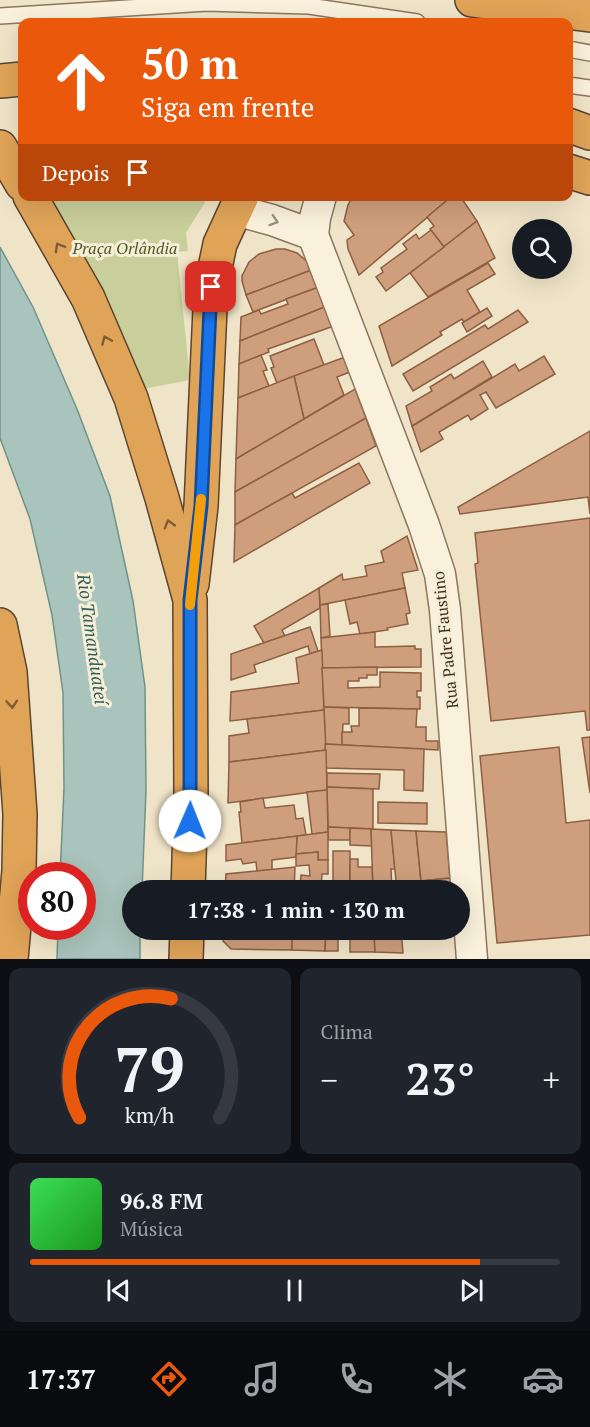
<!DOCTYPE html>
<html lang="pt">
<meta charset="utf-8">
<style>
:root{--surface:#171b24;--page:#20242c;--text:#f1f3f6;--muted:#9ea1a6;--line:#363941;--accent:#ea580c}
body{margin:0;font-family:"PT Serif",serif;background:var(--page);color:var(--text);height:100vh;display:flex;flex-direction:column;font-size:22px;white-space:nowrap}
*{box-sizing:border-box;margin:0}
p{font-size:20px;color:var(--muted)}
.icon{flex:none;width:33px;height:33px;fill:none;stroke:currentColor;stroke-width:2;stroke-linecap:round;stroke-linejoin:round}
.map{position:relative;height:959px;overflow:hidden}
.sheet{display:flex;flex-direction:column;gap:9px;padding:9px;background:#0d0f14;flex:1}
.sheet>*{flex:none}
.banner{position:absolute;left:18px;top:18px;width:555px;height:183px;border-radius:12px;box-shadow:0 6px 24px #0002;background:#ea580c;color:#fff;overflow:hidden}
.fabs{position:absolute;left:512px;top:219px;display:grid;gap:12px}
.fabs a{display:grid;place-items:center;width:60px;height:60px;border-radius:50%;background:var(--surface);box-shadow:0 6px 24px #0002;font-size:30px}
.speed{position:absolute;left:18px;top:862px;display:flex;gap:12px;font-size:30px;font-weight:700;text-align:center}
.speed>*{display:grid;place-content:center;width:78px;height:78px;border-radius:50%;background:var(--surface);box-shadow:0 6px 24px #0002;line-height:1}
.speed .limit{border:9px solid #d22;background:#fff;color:#111}
.pin{position:absolute;display:grid;place-items:center;width:51px;height:51px;color:#fff;margin:-26px;border-radius:12px;box-shadow:0 3px 9px #0006}
.me{position:absolute;width:66px;margin:-33px;rotate:1deg;stroke-linejoin:round;filter:drop-shadow(0 0 4px #0008)}
.turn{display:flex;align-items:center;gap:21px;height:126px;padding:0 24px;font-size:27px}
.turn .icon{width:78px;height:78px;stroke-width:2.5}
.turn b{display:block;font-size:42px;line-height:51px}
.then{display:flex;align-items:center;height:57px;padding:0 24px;background:#0003;gap:12px;font-size:22px}
.big{font-size:45px;font-weight:700;line-height:1.1}
.sheet .card{flex:1;display:flex;flex-direction:column;justify-content:center;gap:9px;min-width:0;padding:0 21px;border-radius:12px;background:var(--page)}
.sheet .dial{align-items:center;gap:0}
.dial svg{height:156px;overflow:visible;fill:none;stroke:var(--line);stroke-width:7;stroke-linecap:round;text-anchor:middle}
.dial text{fill:var(--text);stroke:none}
.song{display:flex;align-items:center;gap:18px}
.cover{width:72px;height:72px;border-radius:9px;background:linear-gradient(135deg,hsl(130 70% 55%),hsl(120 70% 35%))}
.played{height:6px;border-radius:3px;background:linear-gradient(90deg,var(--accent) 85%,var(--line) 85%)}
.keys{display:flex;justify-content:space-around;direction:ltr}
.heat{display:flex;justify-content:space-between;align-items:center;font-size:33px;direction:ltr}
.sheet .tiles{flex:1;display:grid;gap:9px;grid-template-columns:1fr 1fr}
.card:last-child{grid-column:span 2}
.trip{position:absolute;left:122px;top:880px;width:348px;height:60px;border-radius:30px;background:var(--surface);box-shadow:0 6px 24px #0002;font-weight:700;line-height:60px;text-align:center}
.tab-bar{display:flex;height:96px;justify-content:space-around;align-items:center;background:#090b0e;color:var(--muted)}
.tab-bar .icon{width:42px;height:42px}
.tab-bar .on{color:var(--accent)}
.tab-bar b{font-size:27px;color:var(--text)}
.map>svg:first-child{display:block}
</style>
<div class="map">
<svg width="590" height="959" viewBox="0 0 590 959">
<rect width="100%" height="100%" fill="#f0e4c8"/>
<path fill="#c9cf9b" d="M48 197H208L186 233 188 251 177 252 190 380 138 390Z"/>
<path fill="#a9c4bc" stroke="#6f938a" stroke-width="1.5" d="M0 247 33 307 77 409 110 496 133 601 145 687 146 790 142 891H132V930H140V959H57L58 927H82V876H60L64 788 63 693 52 615 30 519 0 438Z"/>
<g fill="#cf9f7d" stroke="#8d5f41" stroke-width="1.5">
<path d="M353 196H447L449 199 359 275 348 249 347 240 354 235 344 221 348 205Z"/>
<path d="M452 196H460L477 221 444 247 430 229 434 226 427 217Z"/>
<path d="M477 221 495 258 428 297 410 273Z"/>
<path d="M431 230 444 247 386 291 376 277 383 272 381 268 407 249 403 244 416 234 419 239Z"/>
<path d="M276 249H285L297 253 309 263 314 269 246 295 242 281V276L249 262 259 254Z"/>
<path d="M488 263 495 274 467 290 480 312 464 322 462 319 440 332 442 335 392 366 379 326Z"/>
<path d="M314 269 319 287 253 312 246 295Z"/>
<path d="M319 287 327 306 240 341 241 317 259 310 261 314 288 304 286 299Z"/>
<path d="M327 306 334 326 268 349 269 352 239 364 240 341Z"/>
<path d="M487 308 492 316 467 332 462 323Z"/>
<path d="M518 310 528 322 413 391 403 374 485 325 488 329Z"/>
<path d="M314 339 324 365 277 383 271 368 274 367 270 356Z"/>
<path d="M261 355 267 370 263 371 269 386 238 398 239 364Z"/>
<path d="M544 356 555 374 496 408 486 392 480 395 488 409 471 420 468 415 439 432 443 439 421 452 412 426 515 364 519 371Z"/>
<path d="M345 357 350 372 337 377 344 395 304 419 294 376Z"/>
<path d="M483 361 492 377 412 426 406 406 432 391 430 387 451 374 454 379Z"/>
<path d="M294 376 304 419 236 459 238 398Z"/>
<path d="M355 389 366 418 235 492 236 459Z"/>
<path d="M366 418 376 446 235 525V492Z"/>
<path d="M590 431V514L588 497 460 514 458 507Z"/>
<path d="M359 463 370 483 234 562 235 525 292 493 295 498Z"/>
<path d="M590 518V730H587L585 711 491 721 475 564 478 563 475 533Z"/>
<path d="M407 536 418 570 402 573 405 588 320 605 319 588 342 574 343 580 367 576 365 566 384 562 381 551Z"/>
<path d="M319 588 320 608 282 630 285 636 264 643 254 626Z"/>
<path d="M405 588 410 613 406 614 408 624 387 628 388 630 360 634 357 622 350 624 345 600Z"/>
<path d="M328 604 330 636 321 638 320 605Z"/>
<path d="M310 627 318 651 310 654 308 646 254 665 256 672 231 680V654Z"/>
<path d="M375 632V647L415 646V649H421V667L322 668 321 638Z"/>
<path d="M322 650 324 710 230 721 231 692 299 683 296 658Z"/>
<path d="M377 667V675H367V678H359V681H348V688L380 687V672L421 673V691H417V697H420V709L324 707 322 668Z"/>
<path d="M324 707 349 708V724H343L342 745 325 744Z"/>
<path d="M359 708 417 709 416 727H426V741H438V750L342 745V732H352L351 726H359Z"/>
<path d="M324 710 326 750 229 762V736L249 733 247 719Z"/>
<path d="M590 737V793L582 738Z"/>
<path d="M325 744 424 749 423 791 404 790V770L326 768Z"/>
<path d="M559 747 566 823 590 820V935L497 943 480 756Z"/>
<path d="M326 750 327 790 228 803 229 762Z"/>
<path d="M327 773 380 774 379 789 327 787Z"/>
<path d="M327 787 373 789V829L328 827Z"/>
<path d="M327 790 328 832 312 834 307 792Z"/>
<path d="M263 798 265 808 294 805 296 819 303 818 306 835 242 843 239 812H241L240 802Z"/>
<path d="M378 802 427 803V824L378 823Z"/>
<path d="M328 827 350 828V840H328Z"/>
<path d="M350 828 371 829 372 846 350 845Z"/>
<path d="M371 829 391 830 395 869H391L392 891H373Z"/>
<path d="M391 830 416 831 421 882 418 883 419 891H397Z"/>
<path d="M416 831 446 832 450 878 421 881Z"/>
<path d="M328 832V860H318V852L296 854 297 836Z"/>
<path d="M297 836 296 857 272 860V870L257 871 256 862 243 864 241 859 226 861V845Z"/>
<rect x="333" y="851" width="17" height="40"/>
<path d="M318 852V860H328V874H322L321 891H300L301 875 310 876 309 865 296 866V854Z"/>
<path d="M350 859H358V867H372L373 891H350Z"/>
<path d="M295 867 294 891H225L226 874Z"/>
<path d="M450 878 452 891H422L421 881Z"/>
<path d="M224 930H293L292 950 231 949 223 941Z"/>
<path d="M299 930H326L325 951 292 950V933H298Z"/>
<path d="M326 930H350V934H338V951H325Z"/>
<path d="M350 930H374L375 952H350Z"/>
<path d="M374 930H401L403 953 375 952Z"/>
<path d="M401 930H422L423 937 402 939Z"/>
<path d="M426 930H447V937L427 939Z"/>
</g>
<g fill="none" stroke-linecap="round" stroke-linejoin="round">
<defs>
<g id="lane">
<path d="M0 16 207 3 309 6 417 22"/>
<path d="M568 49 590 53"/>
<path d="M568 85 590 88"/>
</g>
<g id="street">
<path d="M321 196 315 218 313 235 424 525 440 574 445 610 472 959"/>
<path d="M235 210 272 220 313 235"/>
</g>
<g id="highway">
<path d="M472 0 590 15"/>
<path d="M0 81 22 79"/>
<path d="M568 125 590 133"/>
<path d="M0 147 22 184"/>
<path d="M568 171 590 178"/>
<path d="M30 196 88 298 131 398 162 498 190 600 191 797 188 891"/>
<path d="M192 584 201 506 211 287 220 244 242 196"/>
<path d="M0 625 10 672 20 814 19 871 11 959"/>
<path d="M186 959 187 930"/>
</g>
</defs>
<use href="#lane" stroke="#8d765c" stroke-width="18"/>
<use href="#street" stroke="#8d765c" stroke-width="33"/>
<use href="#highway" stroke="#5b4430" stroke-width="36"/>
<use href="#lane" stroke="#faf1dc" stroke-width="15"/>
<use href="#street" stroke="#faf1dc" stroke-width="30"/>
<use href="#highway" stroke="#e0a458" stroke-width="33"/>
</g>
<defs><path id="oneway-chevron" d="M-2-3.5L2.5 0L-2 3.5" fill="none" stroke-width="1.6" stroke-linecap="round" stroke-linejoin="round" transform="scale(1.5)"/></defs>
<use stroke="#9c907e" href="#oneway-chevron" transform="translate(274 221) rotate(18)"/>
<g stroke="#7e5d36">
<use href="#oneway-chevron" transform="translate(59 247) rotate(-120)"/>
<use href="#oneway-chevron" transform="translate(106 340) rotate(-113)"/>
<use href="#oneway-chevron" transform="translate(169 524) rotate(-106)"/>
<use href="#oneway-chevron" transform="translate(12 704) rotate(86)"/>
</g>
<g fill="none" stroke-linecap="round" stroke-linejoin="round">
<defs>
<path id="route" d="M190 821V600L201 506 211 287"/>
</defs>
<use href="#route" stroke="#114b97" stroke-width="15"/>
<use href="#route" stroke="#1a73e8" stroke-width="10"/>
<path stroke="#f59e0b" stroke-width="10" d="M190 605 201 499"/>
</g>
<g text-anchor="middle" dominant-baseline="central" stroke-width="6" stroke-linejoin="round" paint-order="stroke">
<g font-size="16" font-style="italic" fill="#4d5a26" stroke="#f7eed8">
<text x="125" y="248">Praça Orlândia</text>
</g>
<g font-size="16" fill="#3d2e20" stroke="#f7eed8">
<text transform="translate(445 640) rotate(-96)">Rua Padre Faustino</text>
</g>
<g font-size="18" font-style="italic" fill="#2f5d5a" stroke="#f7eed8">
<text transform="translate(93 639) rotate(82)">Rio Tamanduateí</text>
</g>
</g>
</svg>
<div class="fabs">
<a><svg class="icon" aria-label="search" viewBox="0 0 24 24"><circle cx="10" cy="10" r="6"/><path d="M15 15l6 6"/></svg></a>
</div>
<div class="speed"><div class="limit">80</div></div>
<div class="pin" style="left:211px;top:287px;background:#d93025"><svg class="icon" aria-label="arrive" viewBox="0 0 24 24"><path d="M6 21V4h12l-3 4 3 4H6"/></svg></div>
<svg class="me" style="left:190px;top:821px" viewBox="-20 -20 40 40"><circle r="19" fill="#fff"/><path d="M0-13L10 11 0 6-10 11z" fill="#1a73e8"/></svg>
<div class="trip">17:38 · 1 min · 130 m</div>
<div class="banner">
<div class="turn"><svg class="icon" aria-label="ahead" viewBox="0 0 24 24"><path d="M12 20V5M6 11l6-6 6 6"/></svg><div><b>50 m</b>Siga em frente</div></div>
<div class="then">Depois<svg class="icon" aria-label="arrive" viewBox="0 0 24 24"><path d="M6 21V4h12l-3 4 3 4H6"/></svg></div>
</div>
</div>
<section class="sheet">
<div class="tiles">
<div class="card dial"><svg viewBox="0 0 100 80">
<path d="M14 69A42 42 0 1 1 86 69"/>
<path d="M14 69A42 42 0 0 1 61 8" stroke="#ea580c"/>
<text x="50" y="56" font-size="32" font-weight="700">79</text>
<text x="50" y="72" font-size="11">km/h</text>
</svg></div>
<div class="card"><p>Clima</p>
<div class="heat"><a>−</a><b class="big">23°</b><a>+</a></div>
</div>
<div class="card">
<div class="song"><i class="cover"></i><div><b>96.8 FM</b><p>Música</p></div></div>
<div class="played"></div>
<div class="keys"><svg class="icon" aria-label="previous" viewBox="0 0 24 24"><path d="M18 5L8 12l10 7zM5 5v14"/></svg><svg class="icon" aria-label="pause" viewBox="0 0 24 24"><path d="M8 5v14M16 5v14"/></svg><svg class="icon" aria-label="next" viewBox="0 0 24 24"><path d="M6 5l10 7-10 7zM19 5v14"/></svg></div>
</div>
</div>
</section>
<nav class="tab-bar">
<b>17:37</b>
<svg class="icon on" aria-label="directions" viewBox="0 0 24 24"><path d="M12 3l9 9-9 9-9-9zM9 14v-3h6M13 9l2 2-2 2"/></svg>
<svg class="icon" aria-label="music" viewBox="0 0 24 24"><path d="M9 18V5l10-2v13"/><circle cx="6" cy="18" r="3"/><circle cx="16" cy="16" r="3"/></svg>
<svg class="icon" aria-label="phone" viewBox="0 0 24 24"><path d="M5 4h4l2 5-3 2q2 4 5 5l2-3 5 2v4C11 20 4 13 5 4z"/></svg>
<svg class="icon" aria-label="climate" viewBox="0 0 24 24"><path d="M12 3v18M4 7l16 10M4 17L20 7"/></svg>
<svg class="icon" aria-label="car" viewBox="0 0 24 24"><path d="M5 17H2v-5l4-1 3-4h7l3 4 3 1v5h-3M9 17h6M6 11h13"/><circle cx="7" cy="17" r="2"/><circle cx="17" cy="17" r="2"/></svg>
</nav>
